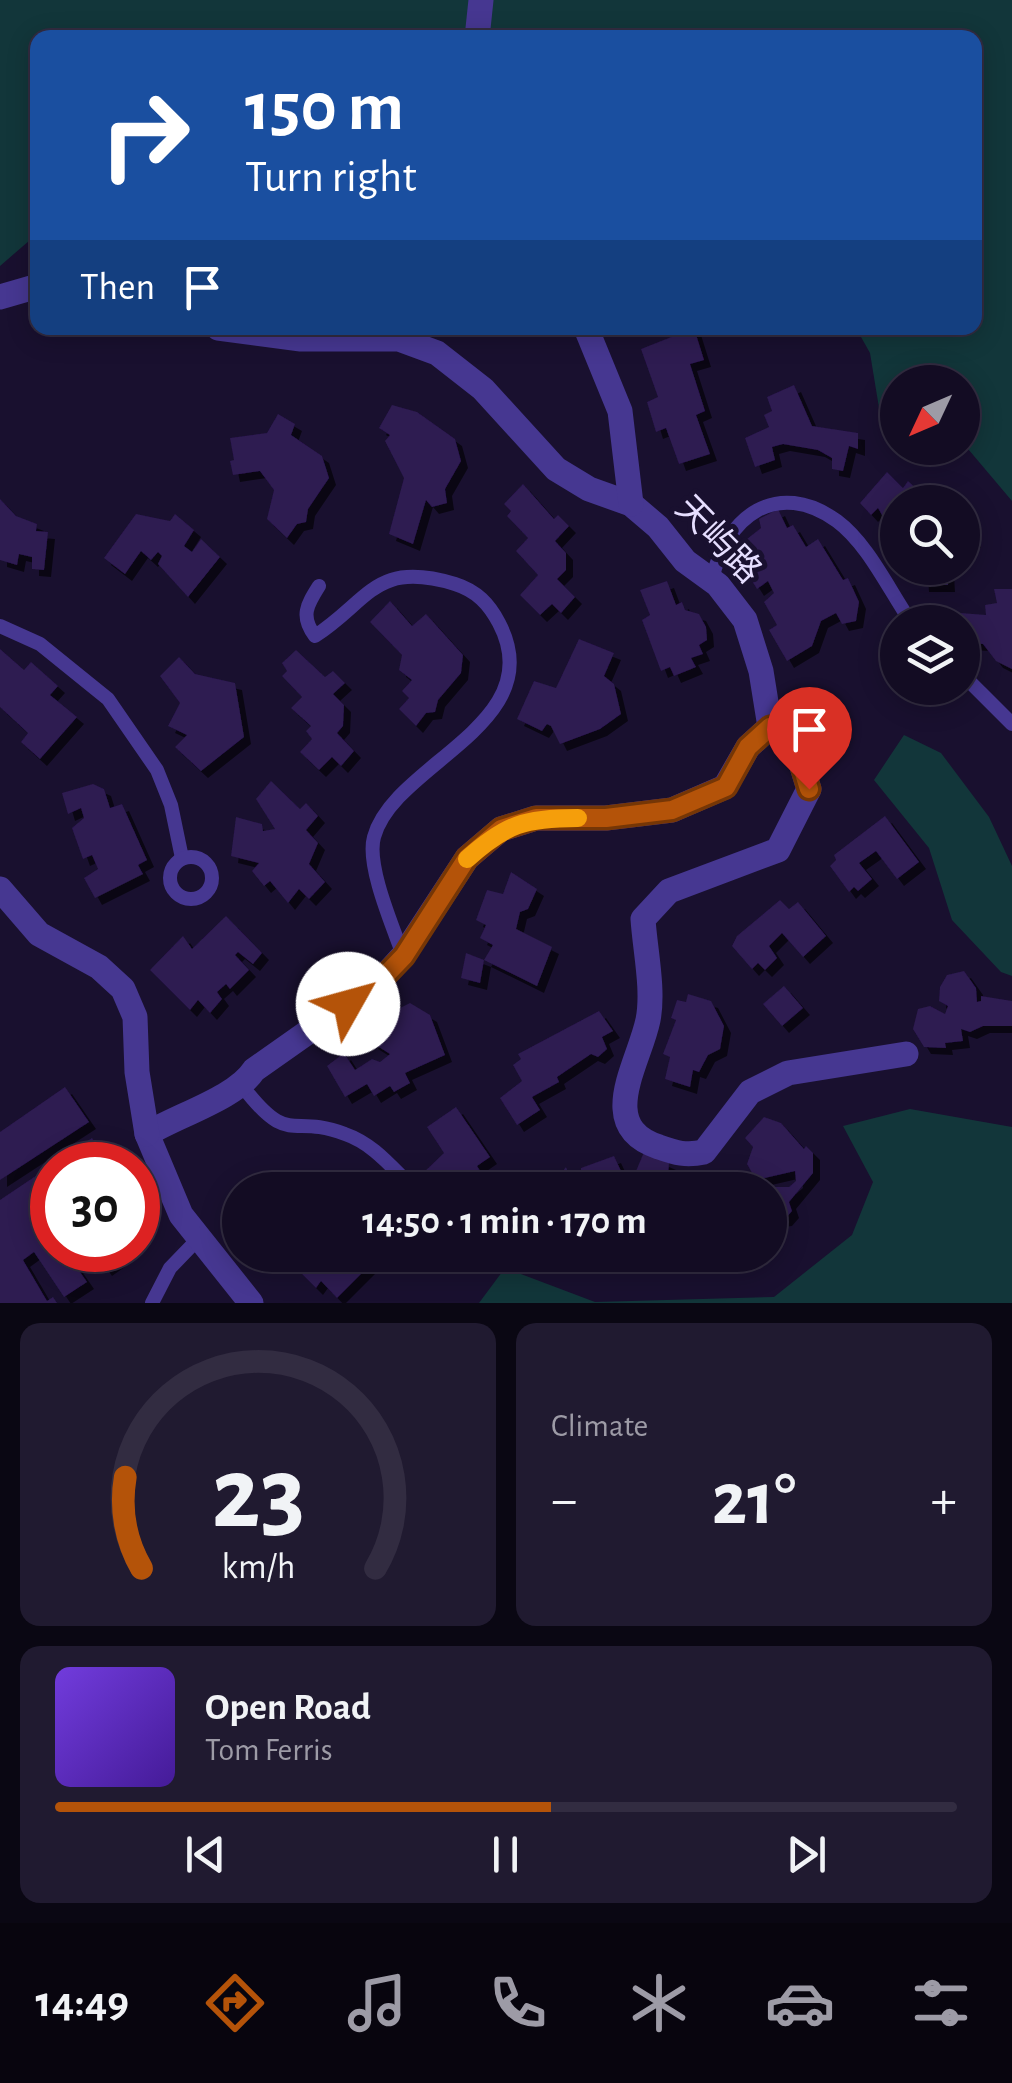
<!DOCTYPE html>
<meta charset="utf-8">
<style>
:root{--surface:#130c23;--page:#201a30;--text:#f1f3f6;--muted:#9d9ba6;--line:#322c41;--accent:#b45309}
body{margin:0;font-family:"Alegreya Sans","Noto Sans SC",sans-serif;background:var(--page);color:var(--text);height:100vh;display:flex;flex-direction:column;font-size:38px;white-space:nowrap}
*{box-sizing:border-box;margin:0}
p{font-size:32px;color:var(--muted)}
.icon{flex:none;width:55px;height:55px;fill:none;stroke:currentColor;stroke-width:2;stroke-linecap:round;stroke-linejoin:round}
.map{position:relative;height:1303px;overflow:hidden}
.drawer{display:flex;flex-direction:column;gap:20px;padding:20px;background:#0a0713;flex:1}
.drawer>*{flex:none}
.banner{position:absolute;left:30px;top:30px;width:952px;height:305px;border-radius:20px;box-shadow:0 5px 25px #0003,0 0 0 2px var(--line);background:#1a4fa0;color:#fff;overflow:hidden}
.needle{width:65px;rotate:226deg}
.buttons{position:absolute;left:880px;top:365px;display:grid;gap:20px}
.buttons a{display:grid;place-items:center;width:100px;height:100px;border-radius:50%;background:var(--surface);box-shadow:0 5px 25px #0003,0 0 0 2px var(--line);font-size:50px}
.speed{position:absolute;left:30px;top:1142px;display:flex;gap:20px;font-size:50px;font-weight:700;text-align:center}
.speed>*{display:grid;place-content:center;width:130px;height:130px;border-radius:50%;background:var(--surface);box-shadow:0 5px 25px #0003,0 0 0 2px var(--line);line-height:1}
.speed .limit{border:15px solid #d22;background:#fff;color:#111}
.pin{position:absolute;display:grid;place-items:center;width:85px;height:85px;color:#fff;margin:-102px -42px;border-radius:50% 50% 50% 0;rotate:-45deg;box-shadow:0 0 10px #0007}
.pin .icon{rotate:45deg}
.me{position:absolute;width:110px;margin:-55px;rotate:52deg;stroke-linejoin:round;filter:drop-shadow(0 0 8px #0008)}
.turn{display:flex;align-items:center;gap:35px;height:210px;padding:0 50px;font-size:45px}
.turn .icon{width:130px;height:130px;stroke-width:2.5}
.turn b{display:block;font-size:70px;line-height:85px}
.then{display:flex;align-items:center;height:95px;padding:0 50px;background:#0003;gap:20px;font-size:38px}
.big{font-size:75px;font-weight:700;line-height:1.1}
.drawer .card{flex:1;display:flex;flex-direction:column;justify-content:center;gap:15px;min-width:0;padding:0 35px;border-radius:20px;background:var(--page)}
.drawer .dial{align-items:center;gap:0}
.dial svg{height:260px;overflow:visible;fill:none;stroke:var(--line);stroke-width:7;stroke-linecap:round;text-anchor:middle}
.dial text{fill:var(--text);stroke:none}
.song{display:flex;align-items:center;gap:30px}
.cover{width:120px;height:120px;border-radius:15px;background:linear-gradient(135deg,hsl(260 70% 55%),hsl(260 70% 35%))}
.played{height:10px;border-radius:5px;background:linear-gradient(90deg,var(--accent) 55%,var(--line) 55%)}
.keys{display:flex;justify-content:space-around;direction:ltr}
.heat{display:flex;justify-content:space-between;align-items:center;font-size:55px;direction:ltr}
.drawer .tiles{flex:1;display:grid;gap:20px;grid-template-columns:1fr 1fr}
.card:last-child{grid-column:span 2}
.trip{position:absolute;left:222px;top:1172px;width:565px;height:100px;border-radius:50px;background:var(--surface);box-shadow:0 5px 25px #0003,0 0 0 2px var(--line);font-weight:700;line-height:100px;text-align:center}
.menu{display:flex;height:160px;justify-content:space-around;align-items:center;background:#08050e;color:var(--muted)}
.menu .icon{width:70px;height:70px}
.menu .on{color:var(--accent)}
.menu b{font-size:45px;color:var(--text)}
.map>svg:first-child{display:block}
</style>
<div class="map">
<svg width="1012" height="1303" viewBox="0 0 1012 1303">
<defs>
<filter id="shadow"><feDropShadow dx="7" dy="7" stdDeviation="0" flood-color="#0009"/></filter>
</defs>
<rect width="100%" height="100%" fill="#19102f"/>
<g fill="#12363a">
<path d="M0 0H1012V501L963 443 962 382H898L897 419 881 420 870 353 856 328H975V38H38L37 234 0 266Z"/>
<path d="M904 735 941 753 989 817 1012 866V976L1001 972 952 920 929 848 874 780Z"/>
<path d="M910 1109 1012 1127V1303H479L505 1268 595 1302 774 1297 852 1235 873 1182 843 1126Z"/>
</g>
<g fill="#2d1a51" filter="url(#shadow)">
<path d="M694 328 704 360 690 364 705 411 696 415 710 454 679 464 666 428 656 432 647 402 658 397 641 349Z"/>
<path d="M794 385 812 426 858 433V449L849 446 843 471 832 469V458L818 450 783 444 772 447 775 460 755 467 745 438 769 427 764 415 772 411 767 397Z"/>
<path d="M392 405 417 412 455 439 461 461 445 489 447 503 432 507 426 500 413 544 389 534 404 478 385 441 390 435 379 428Z"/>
<path d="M278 414 295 424 291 435 322 456 329 478 308 509 306 522 297 524 287 538 267 519 274 490 260 471 233 475 230 461 234 460 230 438 267 433Z"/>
<path d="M887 472 903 488 908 481 924 496 937 485 943 491 932 502H898V543L878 508 871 515 860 503Z"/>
<path d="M523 484 554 519 558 515 569 526 555 541 566 553V570L557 579 575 597 561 613 552 604 540 615 520 595 538 575 516 551 528 538 507 516 511 511 504 504Z"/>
<path d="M0 499 16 516 37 524 36 531 48 532 44 570 32 569V557L19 554 17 565 0 560Z"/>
<path d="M778 509 787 528 793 525 806 547 818 539 843 580 848 578 859 602 856 621 842 624 836 613 821 621 812 646 787 661 769 630 777 625 764 602 774 593 768 581 757 589 737 557 751 549 747 539 761 528 759 519Z"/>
<path d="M136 514 170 521 175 514 194 530 184 546 192 552 201 539 220 557 188 597 158 564 162 556 158 552 151 560 141 551 125 574 104 558Z"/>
<path d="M969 514 974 541 962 543V515Z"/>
<path d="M921 568H947L948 585H922Z"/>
<path d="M667 581 676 605 682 602 685 610 699 614 706 627 707 640 699 645 703 654 691 658 696 667 674 676 670 667 661 671 642 620 650 615 640 590Z"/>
<path d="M994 589H1012V669L996 661 983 644 962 643 960 613 986 615 985 605 997 603Z"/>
<path d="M390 601 412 626 426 614 463 655 461 673 438 700 435 712 426 713 416 726 399 709 409 698 402 691 412 680 399 670 402 655 370 622Z"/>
<path d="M579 639 614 653 604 676 614 684 621 714 600 729 560 744 551 726 547 724 542 731 517 719 534 681 556 688Z"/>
<path d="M0 649 24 670 31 662 58 686 50 695 77 717 40 759 21 742 28 733 0 707Z"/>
<path d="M296 650 325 677 333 671 345 683 333 694 344 705 343 726 337 733 354 751 341 766 332 757 319 770 300 752 312 739 306 731 311 726 291 708 302 697 282 676 287 671 282 663Z"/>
<path d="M179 657 195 674 235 683 244 737 201 771 175 747 187 735 168 726 180 703 160 676Z"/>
<path d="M271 781 300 809 306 803 318 816 306 830 318 843 309 864 325 882 309 899 299 889 288 903 270 881 264 886 252 871 259 863 231 856 236 817 262 824 263 831 275 829 256 799Z"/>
<path d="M93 784 104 789 110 808 122 804 147 860 138 865 143 874 95 898 84 878 98 869 92 855 83 859 72 828 84 818 81 808 68 814 62 793Z"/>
<path d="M885 816 919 862 897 879 876 851 859 863 872 879 858 891 854 887 849 892 830 866 836 860 834 855Z"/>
<path d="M511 872 537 889 528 909 520 912 516 929 552 947 537 986 484 960 493 945 480 938 486 925 476 920 487 890 503 894Z"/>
<path d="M780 900 789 909 798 902 826 936 803 957 782 933 769 946 777 958 765 970 758 963 752 969 732 946 737 936Z"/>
<path d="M226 916 262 953 253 964 238 952 235 955 249 970 230 989 226 984 217 992 222 999 210 1013 198 1000 190 1010 150 970 183 936 192 949Z"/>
<path d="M466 953 484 960 480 983 461 978Z"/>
<path d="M964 971 976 988 977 1002 981 1001V996L1012 1001V1026H983L970 1032 961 1029 963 1041 945 1043 946 1048 924 1047 913 1029 918 1009 930 1006 945 1014 948 1006 939 1001 940 987 947 975Z"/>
<path d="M784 986 803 1008 782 1026 763 1004Z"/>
<path d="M688 994 711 1001 724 1026 720 1049 708 1055 699 1072 693 1070 690 1087 665 1079 670 1057 663 1054 676 1020 671 1018 677 1000 686 1002Z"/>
<path d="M410 1003 430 1015 445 1055 405 1073 410 1083 394 1092 390 1086 374 1096 367 1084 345 1097 327 1066 344 1053 355 1070 372 1059 380 1062 390 1054 371 1042 386 1015Z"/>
<path d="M599 1011 613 1031 602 1037 607 1049 598 1057 591 1054 557 1077 559 1082 532 1097 540 1110 517 1125 500 1098 522 1081 513 1065 521 1059 518 1054Z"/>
<path d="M65 1087 89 1122 0 1180V1132Z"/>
<path d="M456 1107 490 1157 477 1166 489 1185 480 1190H433L422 1174 444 1153 427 1127Z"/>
<path d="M764 1117 781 1123 804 1149 806 1146 813 1153V1173L789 1202 792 1211 785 1219 777 1220 770 1213V1187H789L796 1181 795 1171 756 1180 747 1164 753 1147 745 1138Z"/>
<path d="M92 1138 111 1165H52V1250H65L87 1282 64 1297 34 1252 23 1260 47 1301 53 1297 57 1303H0V1200Z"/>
<path d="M644 1152 669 1163 667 1190H548L566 1167 571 1179 581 1176V1168L614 1156 621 1171 634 1176Z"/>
<path d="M92 1250H132L105 1269Z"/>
<path d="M283 1255H380L337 1298 321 1281 316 1288Z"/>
</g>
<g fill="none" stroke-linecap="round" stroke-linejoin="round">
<g stroke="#463791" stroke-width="14">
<path d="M712 580C726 516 777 478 837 521 868 544 889 590 911 622"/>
<path d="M319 586C307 605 300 616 315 636 370 600 375 560 455 584 477 591 489 604 499 623 552 724 394 763 374 837 366 865 393 927 403 955"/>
<path d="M0 626 40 644 108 699 157 770 171 805 182 858"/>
<path d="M962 674 1012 724"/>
<circle cx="191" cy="878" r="21"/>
<path d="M243 1087C290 1148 290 1113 345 1134 371 1143 388 1163 407 1182"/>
<path d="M152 1303 170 1268 199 1238"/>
</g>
<g stroke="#463791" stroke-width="25">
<path d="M477 38 481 0"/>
<path d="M0 297 38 286"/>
<path d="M218 328 301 339H399L437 353 483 389 556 469 589 489 631 504 658 527 685 561 718 585 745 620 761 671 770 727 748 747 725 787 672 810 606 818H536L501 829 467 858 403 956 379 982 254 1070C236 1098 178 1115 147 1134L181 1215 251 1303"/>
<path d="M586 328 620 411 631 504"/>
<path d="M770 727 794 741 809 789 778 850 669 891 643 919C645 950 654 990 648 1020 639 1064 595 1126 659 1147 676 1153 686 1156 704 1152L750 1092 788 1073 906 1054"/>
<path d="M0 889 39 934 99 967 123 989 135 1017 137 1072 147 1134"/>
</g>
</g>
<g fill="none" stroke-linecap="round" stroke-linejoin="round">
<defs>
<path id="route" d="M348 1004 379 982 404 956 467 858 501 829 536 818H606L672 810 726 787 748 747 770 727 794 741 809 789"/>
</defs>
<use href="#route" stroke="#753606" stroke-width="25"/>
<use href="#route" stroke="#b45309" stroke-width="18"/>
<path stroke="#f59e0b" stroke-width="18" d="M467 859C506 824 525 818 578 818"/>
</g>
<g text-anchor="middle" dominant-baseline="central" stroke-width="10" stroke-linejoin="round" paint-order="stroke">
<g font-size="35" fill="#e6deff" stroke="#19102f">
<text transform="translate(718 540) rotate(46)">天屿路</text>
</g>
</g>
</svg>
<div class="buttons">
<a><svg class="needle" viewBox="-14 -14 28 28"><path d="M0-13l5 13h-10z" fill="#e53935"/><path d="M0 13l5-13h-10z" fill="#9d9ba6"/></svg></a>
<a><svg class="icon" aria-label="search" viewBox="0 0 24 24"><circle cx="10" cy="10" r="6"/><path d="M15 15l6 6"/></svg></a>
<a><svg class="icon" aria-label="layers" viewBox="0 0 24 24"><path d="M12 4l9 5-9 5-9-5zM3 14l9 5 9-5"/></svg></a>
</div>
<div class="speed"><div class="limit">30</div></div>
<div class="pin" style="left:809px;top:789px;background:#d93025"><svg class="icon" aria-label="arrive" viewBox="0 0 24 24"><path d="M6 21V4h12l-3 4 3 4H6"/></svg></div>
<svg class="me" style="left:348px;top:1004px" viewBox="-20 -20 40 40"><circle r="19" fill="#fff"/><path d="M0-13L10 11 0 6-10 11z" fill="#b45309"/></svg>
<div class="trip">14:50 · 1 min · 170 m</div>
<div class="banner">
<div class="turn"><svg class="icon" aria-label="right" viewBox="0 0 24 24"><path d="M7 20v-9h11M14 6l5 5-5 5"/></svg><div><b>150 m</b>Turn right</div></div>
<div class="then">Then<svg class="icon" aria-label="arrive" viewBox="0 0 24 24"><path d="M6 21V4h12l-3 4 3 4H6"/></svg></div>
</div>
</div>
<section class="drawer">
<div class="tiles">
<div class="card dial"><svg viewBox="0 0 100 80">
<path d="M14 69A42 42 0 1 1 86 69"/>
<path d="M14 69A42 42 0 0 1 9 41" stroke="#b45309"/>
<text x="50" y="56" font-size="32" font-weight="700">23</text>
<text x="50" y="72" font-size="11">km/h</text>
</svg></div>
<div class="card"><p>Climate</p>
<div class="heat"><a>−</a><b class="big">21°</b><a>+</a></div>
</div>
<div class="card">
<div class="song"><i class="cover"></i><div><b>Open Road</b><p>Tom Ferris</p></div></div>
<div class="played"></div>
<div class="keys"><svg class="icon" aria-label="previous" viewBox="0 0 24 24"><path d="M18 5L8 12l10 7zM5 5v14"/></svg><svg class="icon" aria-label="pause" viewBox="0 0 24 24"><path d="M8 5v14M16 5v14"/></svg><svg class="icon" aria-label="next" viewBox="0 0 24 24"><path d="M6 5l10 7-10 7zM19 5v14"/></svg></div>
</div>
</div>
</section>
<nav class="menu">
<b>14:49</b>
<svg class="icon on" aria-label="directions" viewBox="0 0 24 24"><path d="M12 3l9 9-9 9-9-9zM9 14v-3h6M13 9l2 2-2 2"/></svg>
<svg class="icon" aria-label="music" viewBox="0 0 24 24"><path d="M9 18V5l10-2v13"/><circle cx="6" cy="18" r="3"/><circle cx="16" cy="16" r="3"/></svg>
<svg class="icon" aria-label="phone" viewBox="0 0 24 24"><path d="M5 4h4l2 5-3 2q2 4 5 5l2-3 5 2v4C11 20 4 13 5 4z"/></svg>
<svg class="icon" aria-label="climate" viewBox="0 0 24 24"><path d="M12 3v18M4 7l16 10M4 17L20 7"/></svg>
<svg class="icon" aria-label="car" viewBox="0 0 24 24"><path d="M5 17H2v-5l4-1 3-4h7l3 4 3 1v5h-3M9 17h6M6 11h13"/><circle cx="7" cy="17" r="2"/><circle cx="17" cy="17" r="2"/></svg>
<svg class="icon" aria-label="filters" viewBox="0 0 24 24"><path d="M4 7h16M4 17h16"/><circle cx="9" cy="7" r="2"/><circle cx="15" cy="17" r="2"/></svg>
</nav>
